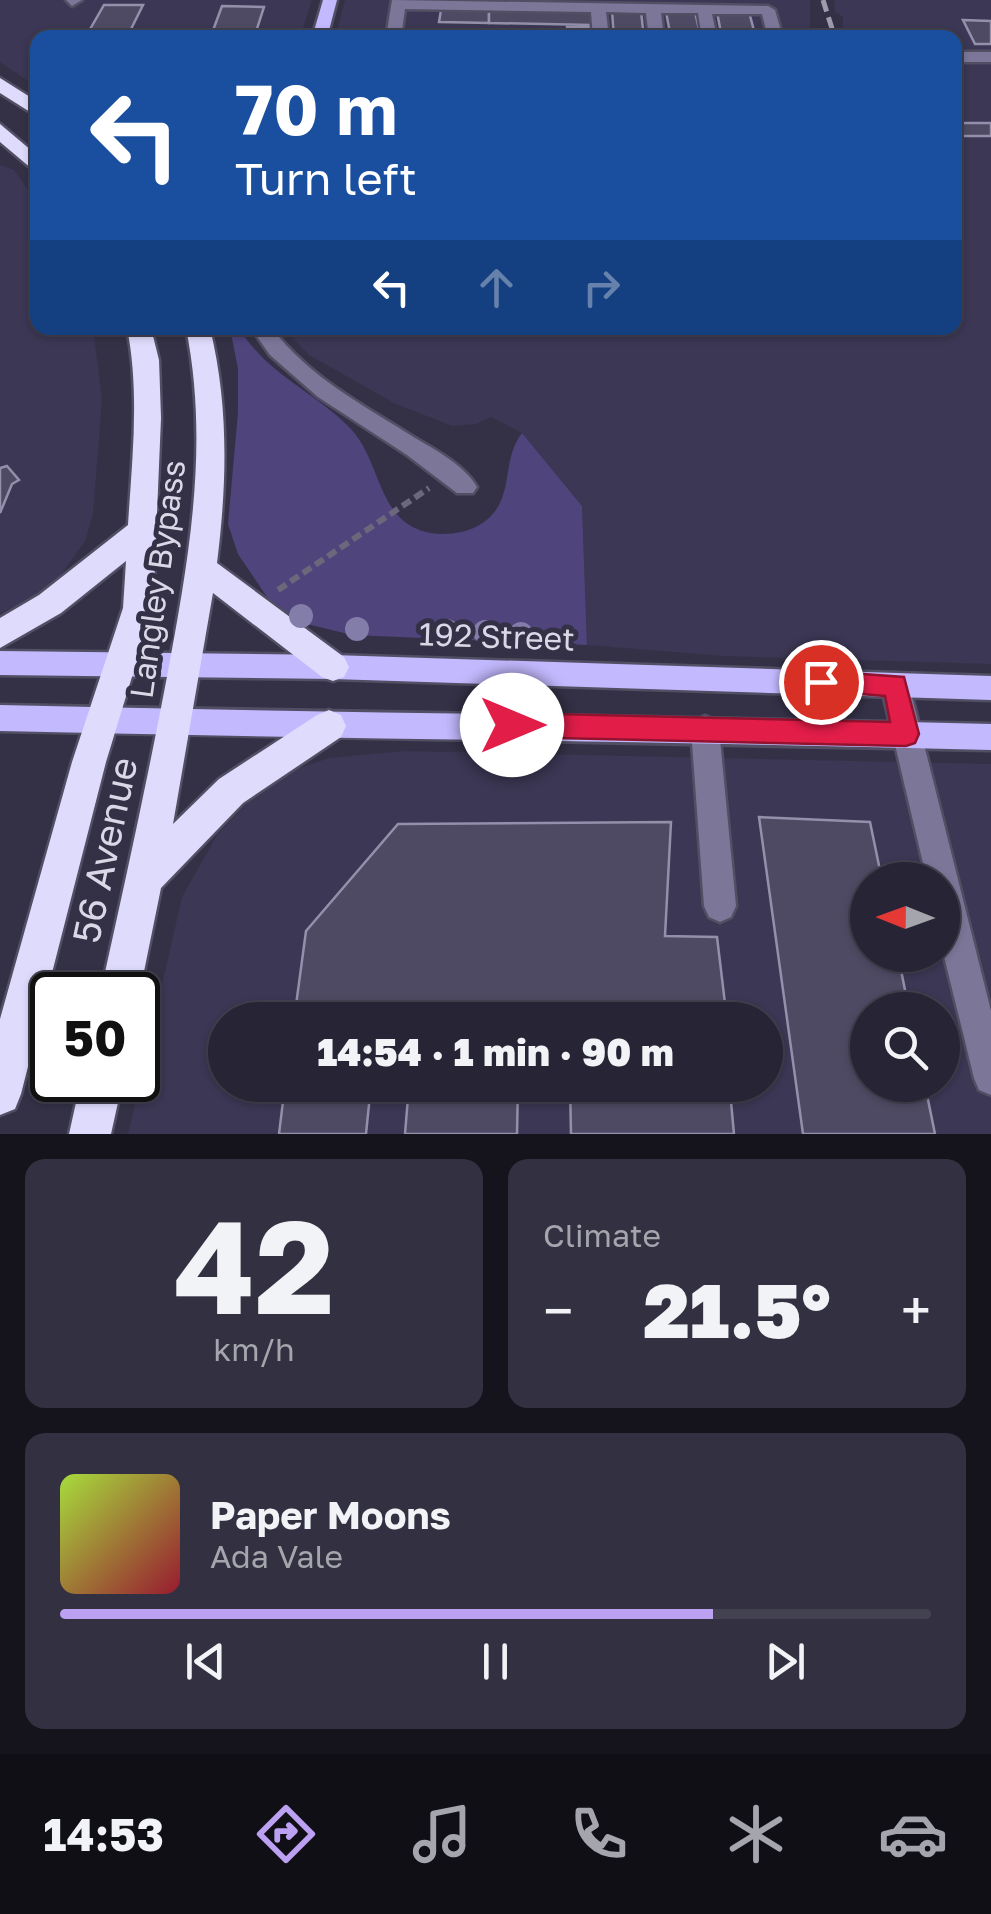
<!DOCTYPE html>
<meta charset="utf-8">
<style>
:root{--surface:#272535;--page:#333141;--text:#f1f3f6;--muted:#a4a5ad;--line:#434250;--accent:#bca0f2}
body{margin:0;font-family:"Golos Text",sans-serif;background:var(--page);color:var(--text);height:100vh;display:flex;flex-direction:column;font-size:38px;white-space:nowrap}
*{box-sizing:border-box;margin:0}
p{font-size:32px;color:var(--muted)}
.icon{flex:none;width:55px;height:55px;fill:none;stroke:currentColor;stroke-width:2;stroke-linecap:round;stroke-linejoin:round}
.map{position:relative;height:1134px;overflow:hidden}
.sheet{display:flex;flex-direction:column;gap:25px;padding:25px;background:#15141d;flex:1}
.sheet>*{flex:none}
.banner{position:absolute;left:30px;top:30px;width:932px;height:305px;border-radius:20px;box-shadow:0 2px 8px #0004,0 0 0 2px var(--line);background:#1a4fa0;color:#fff;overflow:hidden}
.needle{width:65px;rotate:271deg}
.controls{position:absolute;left:850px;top:862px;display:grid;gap:20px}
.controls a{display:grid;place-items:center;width:110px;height:110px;border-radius:50%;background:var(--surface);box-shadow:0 2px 8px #0004,0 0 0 2px var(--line);font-size:50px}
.speed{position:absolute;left:30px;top:972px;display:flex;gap:20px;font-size:50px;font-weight:700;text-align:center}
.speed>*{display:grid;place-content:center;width:130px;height:130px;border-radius:50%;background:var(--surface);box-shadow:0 2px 8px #0004,0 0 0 2px var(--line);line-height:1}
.speed .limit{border:5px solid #111;border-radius:15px;background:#fff;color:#111}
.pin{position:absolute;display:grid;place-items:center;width:85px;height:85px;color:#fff;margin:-42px;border:5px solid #fff;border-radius:50%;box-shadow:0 2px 10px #0007}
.me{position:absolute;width:110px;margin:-55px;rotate:90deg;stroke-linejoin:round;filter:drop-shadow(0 0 8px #0008)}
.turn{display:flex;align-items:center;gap:35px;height:210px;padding:0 40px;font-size:45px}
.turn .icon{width:130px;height:130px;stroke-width:2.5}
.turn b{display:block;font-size:70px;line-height:85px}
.lanes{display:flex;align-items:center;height:95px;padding:0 40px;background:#0003;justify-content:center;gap:50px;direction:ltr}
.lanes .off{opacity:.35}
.big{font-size:75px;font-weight:800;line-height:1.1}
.sheet .widget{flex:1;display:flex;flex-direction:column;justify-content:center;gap:15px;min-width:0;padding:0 35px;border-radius:20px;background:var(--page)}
.sheet .dial{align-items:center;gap:0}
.dial b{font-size:130px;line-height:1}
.song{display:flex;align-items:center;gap:30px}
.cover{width:120px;height:120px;border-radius:15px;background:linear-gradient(135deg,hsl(80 70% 55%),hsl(350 70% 35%))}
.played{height:10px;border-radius:5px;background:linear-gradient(90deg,var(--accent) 75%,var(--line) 75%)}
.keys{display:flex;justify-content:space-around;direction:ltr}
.heat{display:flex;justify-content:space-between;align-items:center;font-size:55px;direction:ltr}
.sheet .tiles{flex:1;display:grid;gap:25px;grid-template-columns:1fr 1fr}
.widget:last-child{grid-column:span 2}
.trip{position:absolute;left:208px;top:1002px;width:575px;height:100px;border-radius:50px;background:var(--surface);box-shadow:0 2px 8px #0004,0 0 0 2px var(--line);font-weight:800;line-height:100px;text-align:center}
.tabs{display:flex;height:160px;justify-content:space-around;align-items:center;background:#100f15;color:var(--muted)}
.tabs .icon{width:70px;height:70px}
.tabs .active{color:var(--accent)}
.tabs b{font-size:45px;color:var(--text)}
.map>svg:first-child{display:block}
</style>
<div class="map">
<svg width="991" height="1134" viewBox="0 0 991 1134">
<rect width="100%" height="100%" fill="#343147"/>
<g fill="#3b3754" fill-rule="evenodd">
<path d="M0 0H312L300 37 38 38 37 87 0 62Z"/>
<path d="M345 0H810V37L335 38Z"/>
<path d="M834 0H991V664L723 656 587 645 582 506 522 433 491 417 476 424 452 426 394 403 309 355 283 328H955V38L843 37V17L835 12Z"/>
<path d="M0 165 14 170 37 203 38 328H93L102 400 93 514 85 541 57 580 28 601 0 613Z"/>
<path d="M404 751 991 764V1134H128L182 897 217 835 254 796 299 768 329 758ZM868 880H942V955H868ZM868 1010H942V1085H868ZM225 1020H765V1085H225Z"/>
</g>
<path fill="#4f447c" d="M230 328H239C266 373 311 390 347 425 385 460 374 531 441 534 456 534 472 531 484 522 516 499 500 461 522 433L582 506 587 645 352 635 303 623 269 600 238 554 228 524 238 412V369Z"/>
<g fill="#4e4a63" stroke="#9390ab" stroke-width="2.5">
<path d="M104 5H143L129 33 123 35 127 38H85Z"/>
<path d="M222 6 264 7 254 38H215L212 33Z"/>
<path d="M441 10 489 11V23L439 22Z"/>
<path d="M489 11 592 12V25L489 23Z"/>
<path d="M612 11H641L644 38H614Z"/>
<path d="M666 12H695L701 38H671Z"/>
<path d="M717 12H749L756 38H722Z"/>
<path d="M963 20 991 21V44H975Z"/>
<path d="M567 27H592L593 38H567Z"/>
<rect x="955" y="123" width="36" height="13"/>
<path d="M7 466 19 480 12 484 0 513V468Z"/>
<path d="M759 817 870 822 882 880H868V955H898L909 1010H868V1085H925L935 1134H803Z"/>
<path d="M671 822 665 936 717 937 727 1020H294L306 931 398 824Z"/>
<path d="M285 1085H371L366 1134H279Z"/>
<path d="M409 1085H518L517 1134H405Z"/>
<path d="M570 1085 730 1091 734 1134H571Z"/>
</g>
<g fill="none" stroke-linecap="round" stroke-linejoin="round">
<defs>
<g id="minor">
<path d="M66 0H82L72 6Z"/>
<path d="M392 0 768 6 775 10 783 38H768L762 14H712L717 38H702L698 13H661L664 38H649L646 13 606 12 609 38H593L591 12 405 9 401 38H386Z"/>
<rect x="955" y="52" width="36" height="10"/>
<path d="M251 328H272C308 377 365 406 415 438 436 450 465 466 477 487L473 493H457L407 455 318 397 270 355Z"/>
<path d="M895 673 905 676 909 685 991 1011V1095L979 1090 974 1078 942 948V880H927L881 685 885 676Z"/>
<path d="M705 716 715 720 719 729 736 906 731 917 720 922 709 917 704 906 691 729 695 720Z"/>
</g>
<g id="major">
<path d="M323 0H337L327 38H312Z"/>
<path d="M0 651 333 655 991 676V700L333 679 0 675Z"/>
<path d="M0 705C330 713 661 715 991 724V750C661 741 330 739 0 731Z"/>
</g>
<g id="highway">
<path d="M0 78 38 102V117L0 93Z"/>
<path d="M0 124 38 156V174L0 142Z"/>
<path d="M127 328H151L159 360 161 418 153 608 106 762 21 1094 15 1109 0 1115V1019L72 762 123 608 126 561 61 613 0 648V618L39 595 128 525C132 459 140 393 127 328Z"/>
<path d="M186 328H210C229 406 227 483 217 563L344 657 349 667 344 677 333 681 322 677 213 593 173 824 219 779 317 715 329 710 341 715 346 726 341 737 243 803 161 888 138 1001V995H100C123 891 146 787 166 682 188 563 210 448 186 328Z"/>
<path d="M81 1080H123L111 1134H69Z"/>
</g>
</defs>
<use href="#minor" stroke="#524f64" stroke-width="5"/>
<use href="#major" stroke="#524f64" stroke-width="5"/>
<use href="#highway" stroke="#524f64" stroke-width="5"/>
<path stroke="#6b687c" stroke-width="6" stroke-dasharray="10 5" stroke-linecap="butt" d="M278 590 429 488"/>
<use href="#minor" fill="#7c7799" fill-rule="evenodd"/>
<use href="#major" fill="#c3b9ff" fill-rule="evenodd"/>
<use href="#highway" fill="#dfdbfd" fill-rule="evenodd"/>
<path stroke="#9f9cae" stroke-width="5" stroke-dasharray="12 6" stroke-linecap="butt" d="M823 0 835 38"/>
</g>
<g fill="#837da9">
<circle cx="301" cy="616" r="12"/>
<circle cx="357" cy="629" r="12"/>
<circle cx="447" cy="631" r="12"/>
<circle cx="485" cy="632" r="12"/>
<circle cx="521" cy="634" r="12"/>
</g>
<path fill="#e11d48" stroke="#92132f" stroke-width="2.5" d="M821 671 904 677 919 734 915 743 906 746 512 737 503 733 499 725 503 716 512 713 890 722 885 696 813 690 809 682 813 674Z"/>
<g text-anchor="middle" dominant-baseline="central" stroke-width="10" stroke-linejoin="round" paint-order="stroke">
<g font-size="32" fill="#dad8e7" stroke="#343147">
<text transform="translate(157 579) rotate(-82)">Langley Bypass</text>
<text transform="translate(497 636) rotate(2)">192 Street</text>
</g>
<g font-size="38" fill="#dad8e7" stroke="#343147">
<text transform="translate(104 850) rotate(-78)">56 Avenue</text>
</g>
</g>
</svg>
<div class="controls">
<a><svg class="needle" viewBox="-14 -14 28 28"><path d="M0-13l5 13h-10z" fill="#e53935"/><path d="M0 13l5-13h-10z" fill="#a4a5ad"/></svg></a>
<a><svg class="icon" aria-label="search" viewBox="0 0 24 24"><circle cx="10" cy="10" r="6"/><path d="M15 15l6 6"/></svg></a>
</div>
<div class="speed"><div class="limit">50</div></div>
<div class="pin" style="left:821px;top:682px;background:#d93025"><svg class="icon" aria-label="arrive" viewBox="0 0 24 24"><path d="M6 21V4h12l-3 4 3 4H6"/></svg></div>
<svg class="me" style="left:512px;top:725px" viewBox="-20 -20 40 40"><circle r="19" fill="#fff"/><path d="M0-13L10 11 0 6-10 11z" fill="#e11d48"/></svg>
<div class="trip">14:54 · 1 min · 90 m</div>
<div class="banner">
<div class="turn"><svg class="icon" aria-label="left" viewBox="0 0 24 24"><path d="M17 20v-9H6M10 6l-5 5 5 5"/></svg><div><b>70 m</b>Turn left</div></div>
<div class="lanes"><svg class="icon" aria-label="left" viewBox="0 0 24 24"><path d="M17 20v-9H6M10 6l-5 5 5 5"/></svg><svg class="icon off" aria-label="ahead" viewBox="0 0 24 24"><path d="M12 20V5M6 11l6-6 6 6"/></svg><svg class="icon off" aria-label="right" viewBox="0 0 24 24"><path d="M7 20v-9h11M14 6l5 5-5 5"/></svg></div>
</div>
</div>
<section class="sheet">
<div class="tiles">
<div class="widget dial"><b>42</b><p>km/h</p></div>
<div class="widget"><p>Climate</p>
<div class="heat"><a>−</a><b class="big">21.5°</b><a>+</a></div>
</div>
<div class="widget">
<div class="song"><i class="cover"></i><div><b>Paper Moons</b><p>Ada Vale</p></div></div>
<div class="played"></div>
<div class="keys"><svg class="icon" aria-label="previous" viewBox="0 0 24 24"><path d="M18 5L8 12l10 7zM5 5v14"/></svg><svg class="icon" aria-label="pause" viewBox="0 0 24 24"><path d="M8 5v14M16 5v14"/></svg><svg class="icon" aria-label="next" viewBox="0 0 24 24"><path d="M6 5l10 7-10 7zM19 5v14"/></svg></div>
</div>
</div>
</section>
<nav class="tabs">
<b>14:53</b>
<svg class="icon active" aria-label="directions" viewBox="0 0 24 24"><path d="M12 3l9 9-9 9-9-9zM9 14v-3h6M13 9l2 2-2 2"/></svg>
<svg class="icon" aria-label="music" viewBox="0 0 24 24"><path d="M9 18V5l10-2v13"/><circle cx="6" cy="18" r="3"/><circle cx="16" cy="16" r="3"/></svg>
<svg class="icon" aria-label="phone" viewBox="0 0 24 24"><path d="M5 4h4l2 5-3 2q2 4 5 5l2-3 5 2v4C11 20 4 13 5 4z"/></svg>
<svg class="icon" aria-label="climate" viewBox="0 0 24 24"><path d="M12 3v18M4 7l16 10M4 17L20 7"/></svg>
<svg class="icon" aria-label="car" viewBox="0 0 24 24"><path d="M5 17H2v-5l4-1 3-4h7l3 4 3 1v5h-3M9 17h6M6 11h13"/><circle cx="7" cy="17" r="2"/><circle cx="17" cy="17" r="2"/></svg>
</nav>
